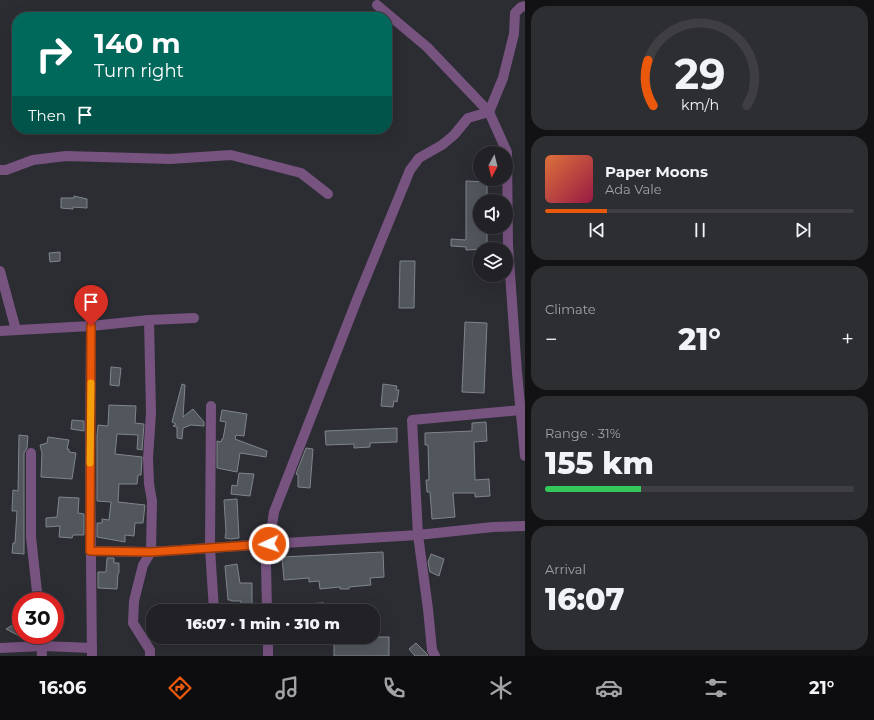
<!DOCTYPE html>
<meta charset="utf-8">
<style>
:root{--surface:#212126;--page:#2d2e32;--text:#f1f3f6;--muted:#a2a3a7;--line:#3e3e43;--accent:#ea580c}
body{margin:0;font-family:Montserrat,sans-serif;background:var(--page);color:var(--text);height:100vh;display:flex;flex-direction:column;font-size:15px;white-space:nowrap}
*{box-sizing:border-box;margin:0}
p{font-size:13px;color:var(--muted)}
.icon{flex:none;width:22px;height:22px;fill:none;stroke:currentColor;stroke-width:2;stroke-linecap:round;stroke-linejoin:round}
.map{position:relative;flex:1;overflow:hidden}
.details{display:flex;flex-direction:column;gap:6px;padding:6px;background:#121215;width:349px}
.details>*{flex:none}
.guide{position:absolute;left:12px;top:12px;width:380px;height:122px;border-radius:16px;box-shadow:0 4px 16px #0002,0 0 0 1px var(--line);background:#00695c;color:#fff;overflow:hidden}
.needle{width:26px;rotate:187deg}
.controls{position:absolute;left:473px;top:146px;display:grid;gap:8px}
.controls a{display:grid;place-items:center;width:40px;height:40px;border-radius:50%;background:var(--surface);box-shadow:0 4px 16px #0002,0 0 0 1px var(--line);font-size:20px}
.speed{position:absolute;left:12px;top:592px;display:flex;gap:8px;font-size:20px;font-weight:700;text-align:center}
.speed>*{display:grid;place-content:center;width:52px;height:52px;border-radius:50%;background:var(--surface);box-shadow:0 4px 16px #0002,0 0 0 1px var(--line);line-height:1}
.speed .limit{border:6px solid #d22;background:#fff;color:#111}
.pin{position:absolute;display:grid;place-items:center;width:34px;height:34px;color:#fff;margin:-41px -17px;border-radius:50% 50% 50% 0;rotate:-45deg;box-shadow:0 0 4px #0007}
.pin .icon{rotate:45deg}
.me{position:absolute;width:44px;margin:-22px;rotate:267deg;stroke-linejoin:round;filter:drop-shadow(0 0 3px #0008)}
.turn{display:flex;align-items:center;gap:14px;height:84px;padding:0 16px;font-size:18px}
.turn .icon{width:52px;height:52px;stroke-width:2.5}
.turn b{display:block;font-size:28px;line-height:34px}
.then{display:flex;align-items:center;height:38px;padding:0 16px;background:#0003;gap:8px;font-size:15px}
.big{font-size:30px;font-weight:800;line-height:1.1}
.details .tile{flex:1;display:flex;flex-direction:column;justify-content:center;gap:6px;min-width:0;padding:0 14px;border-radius:16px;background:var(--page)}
.details .dial{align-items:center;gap:0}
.dial svg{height:104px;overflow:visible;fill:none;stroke:var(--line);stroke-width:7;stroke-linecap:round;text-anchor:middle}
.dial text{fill:var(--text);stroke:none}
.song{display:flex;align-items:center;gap:12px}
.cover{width:48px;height:48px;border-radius:6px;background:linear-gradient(135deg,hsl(20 70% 55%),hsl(340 70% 35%))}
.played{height:4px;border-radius:2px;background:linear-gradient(90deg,var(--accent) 20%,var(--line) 20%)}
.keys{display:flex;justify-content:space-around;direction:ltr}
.heat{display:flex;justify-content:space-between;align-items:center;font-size:22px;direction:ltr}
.charge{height:6px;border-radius:3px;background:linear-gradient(90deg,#34c759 31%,var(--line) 0)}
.trip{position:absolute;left:146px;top:604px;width:234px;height:40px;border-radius:16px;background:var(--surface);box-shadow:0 4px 16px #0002,0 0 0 1px var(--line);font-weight:800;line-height:40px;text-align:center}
.dock{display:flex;height:64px;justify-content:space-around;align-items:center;background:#0d0d0f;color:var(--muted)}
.dock .icon{width:28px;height:28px}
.dock .current{color:var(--accent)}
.dock b{font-size:18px;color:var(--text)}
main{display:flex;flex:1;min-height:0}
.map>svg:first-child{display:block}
</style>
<main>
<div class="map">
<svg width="525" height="656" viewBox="0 0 525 656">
<rect width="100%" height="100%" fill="#2c2c33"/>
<g fill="#52575d" stroke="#7f858c">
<path d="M466 181 487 182V201H480V227H487V249L466 250V247L451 246V239L466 240Z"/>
<path d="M74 196 87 199V208L73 207V209L61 208V198H74Z"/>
<path d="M60 252V261L50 262 49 253Z"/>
<path d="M400 261H415L414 308H399Z"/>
<path d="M465 322 487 323 484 393 462 392Z"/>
<path d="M111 367 121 368 119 386 110 385Z"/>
<path d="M182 384 185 385 183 417 193 409 204 422V426L191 425 183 428 182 439 177 438V427L173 426 176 424 172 422Z"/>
<path d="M383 384 397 386 396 390H399L397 402 394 401 393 407 381 406Z"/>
<path d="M109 405 136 406 135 423 144 424 142 450 137 449 138 435 117 434 115 454 142 457 141 475H138L137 484H119L118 502 145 505 143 523H135L134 536 125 535V542L97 537V523H102V519L109 520 111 502 97 501V436L98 425 108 426Z"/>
<path d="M222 410 247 414 244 436 236 435 235 439 267 451 266 457 240 453 237 472 217 468V441L221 442 222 439H223L226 422 220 421Z"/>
<path d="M72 420 84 421V431L71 429Z"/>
<path d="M486 422 487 441 474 442 475 480 489 479 490 496 475 497V493H453L455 517 432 519 430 492H427L426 480H429L428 445H425V433L472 431V423Z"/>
<path d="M397 428V442L370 443V447L354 448V444L326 445 325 431Z"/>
<path d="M19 435 28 436 27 448 24 453V554L12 553 13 543H15L17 511H12L13 490 18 491Z"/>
<path d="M48 437 69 440 67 449H69V452L76 453 72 479 41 477 42 453 40 445 47 443Z"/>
<path d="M306 448 313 449 310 488 298 487V475L296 474Z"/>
<path d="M239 473 254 474 250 496 231 494 232 485 237 486Z"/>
<path d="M59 497 79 498 78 513 84 514V535H73L72 538 59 537 60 526 46 527V518L57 517Z"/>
<path d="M237 499 239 538 231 539 225 538 226 532 224 500Z"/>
<path d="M383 552 384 577 370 578 371 585 349 587V589H340V587L320 589 319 581 309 582V578L284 580 282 557Z"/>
<path d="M431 554 444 559 439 576 430 572 428 562Z"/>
<path d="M107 558H114V563H119V573H118L117 589 98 588V572H106Z"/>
<path d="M237 564 240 583H252V610H241V601H231V600H228L225 566Z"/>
<path d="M324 603V611H305L304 604Z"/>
<path d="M18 622 21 629V635H24L27 640 6 629Z"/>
<rect x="334" y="637" width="55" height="19"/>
<path d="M416 643 427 654 428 656H415L409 649Z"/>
</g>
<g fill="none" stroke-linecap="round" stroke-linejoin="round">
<g stroke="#775380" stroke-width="10">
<path d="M377 5 427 47 489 112 507 152 508 245 517 373 525 456"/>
<path d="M0 170H6L33 160 66 156 170 159 231 155 301 173 328 194"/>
<path d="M0 271 16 330"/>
<path d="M149 320 151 413 148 458 149 484 152 501 151 552 143 565 134 601 133 623 150 650V656"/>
<path d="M91 326 90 464 92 656"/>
<path d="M0 331 91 326 149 320 194 318"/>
<path d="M211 406 210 548 214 611"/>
<path d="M31 453V537L38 601"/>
<path d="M284 543 418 535 412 420 521 410"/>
<path d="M90 551 151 552 269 544"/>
<path d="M267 611 266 564 274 512 358 297 410 170 419 158 442 145 454 135 468 118 489 112 503 78 514 34 515 13 521 7 525 6"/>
<path d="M41 635 42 656"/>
<path d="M268 637V656"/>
<path d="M0 648 43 646 92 648"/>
<path d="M435 656 432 650 428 609 418 535 493 527 525 526"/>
</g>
</g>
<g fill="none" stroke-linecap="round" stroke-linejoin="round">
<defs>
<path id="route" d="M91 326 90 551 151 552 269 544"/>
</defs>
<use href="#route" stroke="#983908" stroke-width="10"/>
<use href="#route" stroke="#ea580c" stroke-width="7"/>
<path stroke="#f59e0b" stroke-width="7" d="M90 463 91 383"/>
</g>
</svg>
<div class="controls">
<a><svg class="needle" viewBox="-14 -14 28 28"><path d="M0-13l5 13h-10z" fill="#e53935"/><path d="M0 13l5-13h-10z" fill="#a2a3a7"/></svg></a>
<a><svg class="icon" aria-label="sound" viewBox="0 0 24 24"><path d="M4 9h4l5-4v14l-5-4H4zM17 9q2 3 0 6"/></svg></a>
<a><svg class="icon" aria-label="layers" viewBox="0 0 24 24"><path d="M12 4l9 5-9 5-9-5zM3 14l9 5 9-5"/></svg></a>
</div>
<div class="speed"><div class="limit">30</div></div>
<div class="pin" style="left:91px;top:326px;background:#d93025"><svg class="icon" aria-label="arrive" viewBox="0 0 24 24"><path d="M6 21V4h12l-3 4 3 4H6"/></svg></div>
<svg class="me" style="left:269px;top:544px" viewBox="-20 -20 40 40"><circle r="17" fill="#ea580c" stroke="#fff" stroke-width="3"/><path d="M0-11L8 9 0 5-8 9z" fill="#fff"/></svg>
<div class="trip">16:07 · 1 min · 310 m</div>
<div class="guide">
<div class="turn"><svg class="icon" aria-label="right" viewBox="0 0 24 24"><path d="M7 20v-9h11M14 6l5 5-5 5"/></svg><div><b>140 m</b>Turn right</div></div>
<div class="then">Then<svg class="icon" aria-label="arrive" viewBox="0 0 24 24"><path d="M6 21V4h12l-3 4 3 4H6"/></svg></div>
</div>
</div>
<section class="details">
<div class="tile dial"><svg viewBox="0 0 100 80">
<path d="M14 69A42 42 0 1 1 86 69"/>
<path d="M14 69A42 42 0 0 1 10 34" stroke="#ea580c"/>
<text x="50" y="56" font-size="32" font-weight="700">29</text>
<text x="50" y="72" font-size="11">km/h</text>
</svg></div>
<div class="tile">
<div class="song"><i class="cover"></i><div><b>Paper Moons</b><p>Ada Vale</p></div></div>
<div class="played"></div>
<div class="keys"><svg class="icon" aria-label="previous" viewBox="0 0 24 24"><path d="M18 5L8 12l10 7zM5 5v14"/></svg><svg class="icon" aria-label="pause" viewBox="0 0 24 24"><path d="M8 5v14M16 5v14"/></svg><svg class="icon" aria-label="next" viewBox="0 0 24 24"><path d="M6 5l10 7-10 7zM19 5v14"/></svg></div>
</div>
<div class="tile"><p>Climate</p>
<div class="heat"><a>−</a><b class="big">21°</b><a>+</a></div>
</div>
<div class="tile"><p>Range · 31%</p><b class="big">155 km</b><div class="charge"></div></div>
<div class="tile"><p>Arrival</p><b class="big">16:07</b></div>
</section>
</main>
<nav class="dock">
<b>16:06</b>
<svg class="icon current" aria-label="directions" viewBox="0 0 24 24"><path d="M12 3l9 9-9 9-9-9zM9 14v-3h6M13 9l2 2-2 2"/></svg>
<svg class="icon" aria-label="music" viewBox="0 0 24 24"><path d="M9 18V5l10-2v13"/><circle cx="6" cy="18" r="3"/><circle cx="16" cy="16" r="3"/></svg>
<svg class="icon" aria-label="phone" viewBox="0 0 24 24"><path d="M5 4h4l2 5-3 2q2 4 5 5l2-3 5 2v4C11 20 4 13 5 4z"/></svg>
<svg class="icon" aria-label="climate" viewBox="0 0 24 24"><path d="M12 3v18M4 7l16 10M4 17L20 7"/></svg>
<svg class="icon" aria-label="car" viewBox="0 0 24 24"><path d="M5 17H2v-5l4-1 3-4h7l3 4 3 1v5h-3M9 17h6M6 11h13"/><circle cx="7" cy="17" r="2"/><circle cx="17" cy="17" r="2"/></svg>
<svg class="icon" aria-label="filters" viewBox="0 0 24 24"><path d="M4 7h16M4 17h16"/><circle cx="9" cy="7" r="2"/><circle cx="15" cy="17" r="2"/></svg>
<b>21°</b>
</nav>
